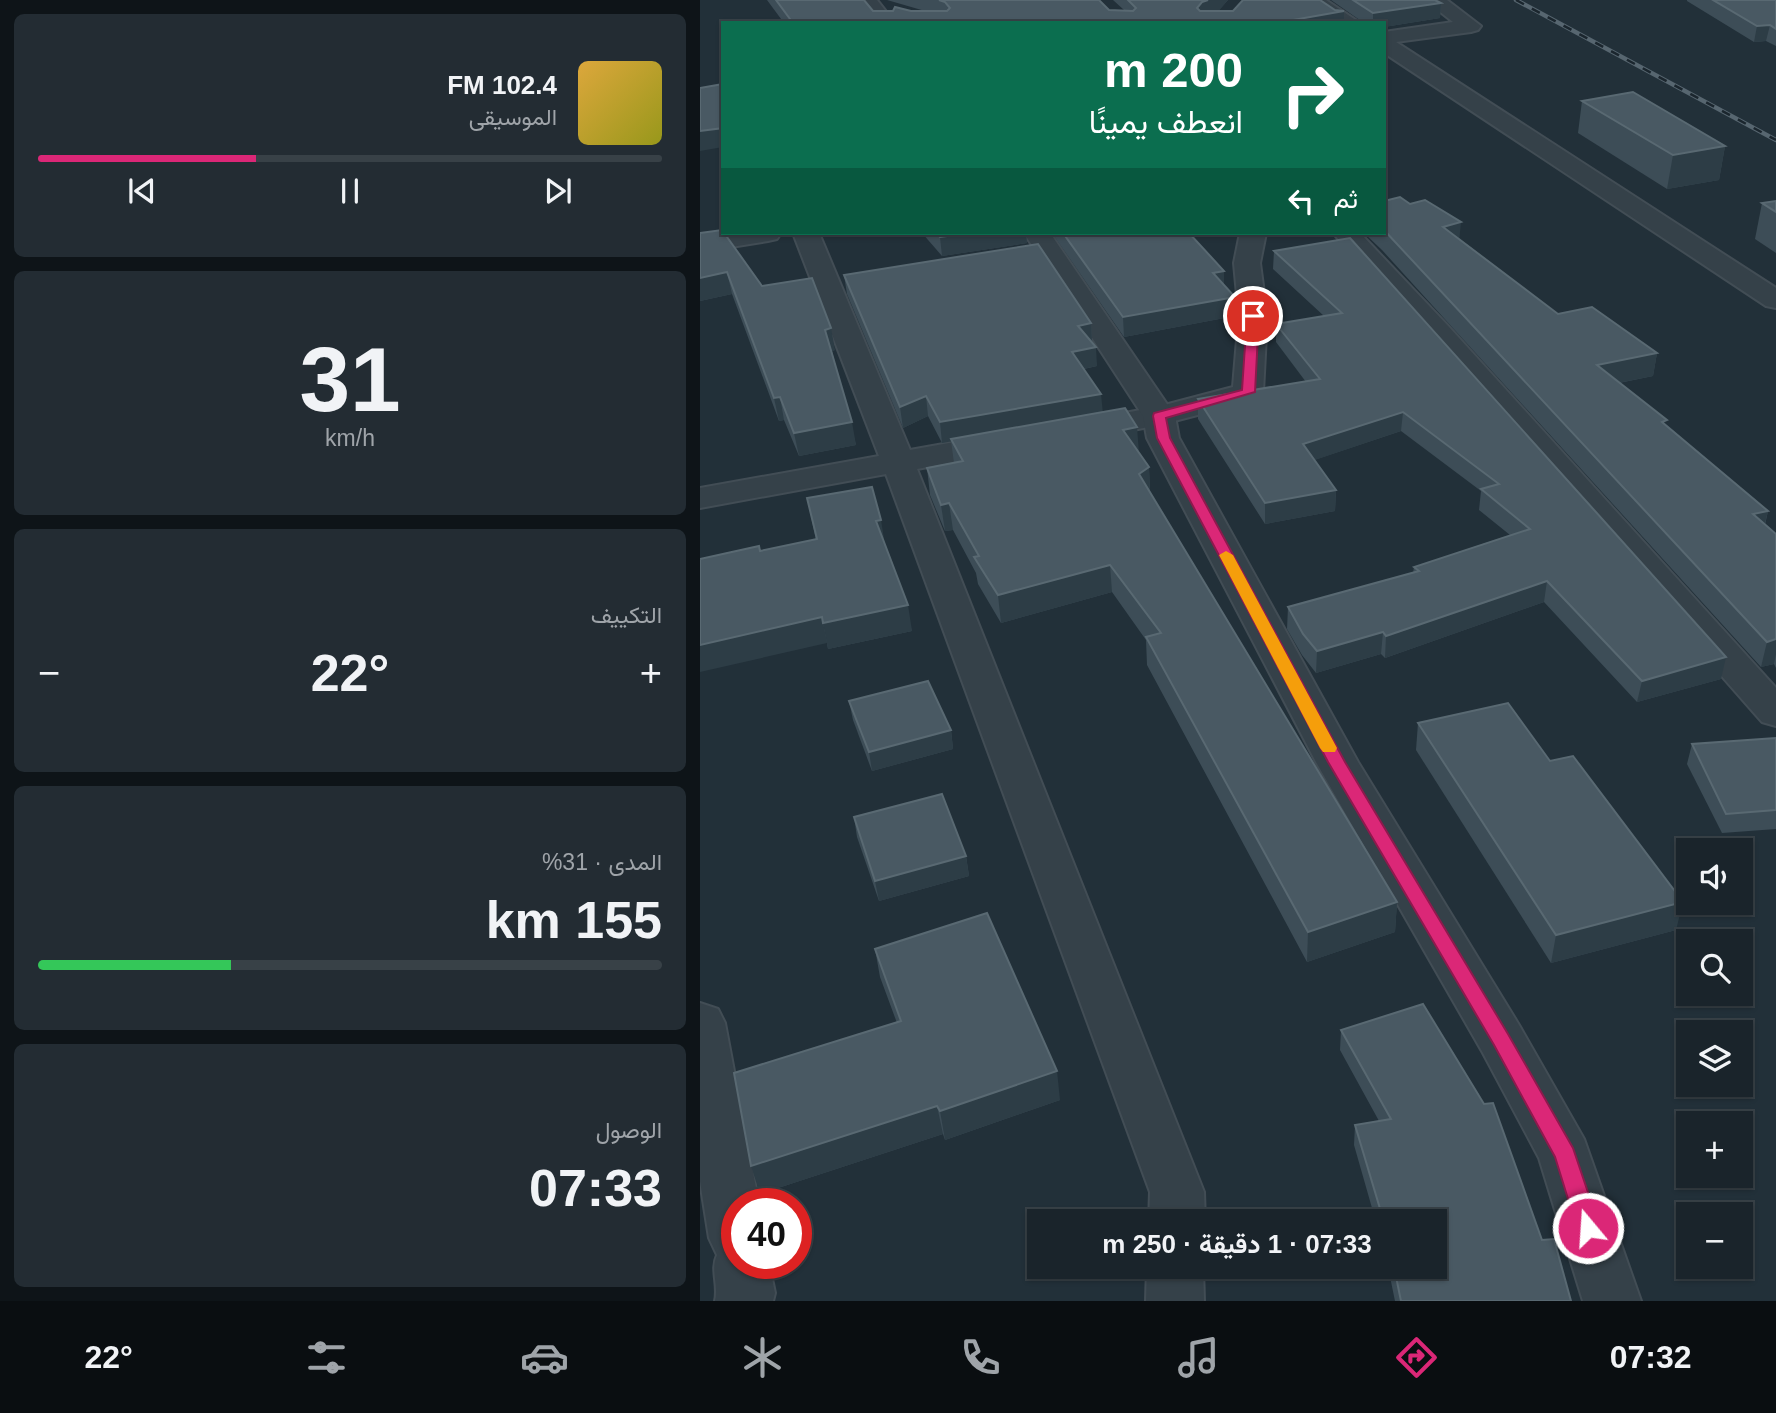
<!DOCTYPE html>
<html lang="ar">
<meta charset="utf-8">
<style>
:root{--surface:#1a242b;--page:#232c33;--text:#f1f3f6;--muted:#9fa4a9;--line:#384147;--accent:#db2777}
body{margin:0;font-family:Arial,Vazirmatn,sans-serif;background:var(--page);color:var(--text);direction:rtl;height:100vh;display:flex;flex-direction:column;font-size:26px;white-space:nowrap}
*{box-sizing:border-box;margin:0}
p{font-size:23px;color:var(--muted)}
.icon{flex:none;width:38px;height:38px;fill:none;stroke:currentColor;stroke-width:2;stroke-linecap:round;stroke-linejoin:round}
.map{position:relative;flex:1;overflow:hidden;direction:ltr}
.details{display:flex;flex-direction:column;gap:14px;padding:14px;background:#0e1418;width:700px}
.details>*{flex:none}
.top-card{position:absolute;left:21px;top:21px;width:665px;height:214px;border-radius:0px;box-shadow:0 2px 5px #0004,0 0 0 2px var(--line);direction:rtl;background:#0b6e4f;color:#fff;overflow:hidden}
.fabs{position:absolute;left:976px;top:838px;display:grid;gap:14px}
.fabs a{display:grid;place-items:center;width:77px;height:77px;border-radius:0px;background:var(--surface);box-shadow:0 2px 5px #0004,0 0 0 2px var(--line);font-size:35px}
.speed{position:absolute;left:21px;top:1188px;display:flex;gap:14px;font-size:35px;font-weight:700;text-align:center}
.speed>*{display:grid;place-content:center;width:91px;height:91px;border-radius:50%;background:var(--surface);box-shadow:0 2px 5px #0004,0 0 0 2px var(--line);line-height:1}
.speed .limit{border:10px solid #d22;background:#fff;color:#111}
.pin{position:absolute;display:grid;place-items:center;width:60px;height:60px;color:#fff;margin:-30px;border:4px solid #fff;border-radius:50%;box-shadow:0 2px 7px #0007}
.me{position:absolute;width:77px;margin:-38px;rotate:342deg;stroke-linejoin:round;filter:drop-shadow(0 0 5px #0008)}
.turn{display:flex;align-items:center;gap:24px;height:147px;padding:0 28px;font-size:32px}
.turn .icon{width:91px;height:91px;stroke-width:2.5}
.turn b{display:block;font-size:49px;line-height:60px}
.then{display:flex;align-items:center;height:66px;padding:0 28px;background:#0003;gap:14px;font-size:26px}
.big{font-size:52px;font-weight:700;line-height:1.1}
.details .widget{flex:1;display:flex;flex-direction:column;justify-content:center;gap:10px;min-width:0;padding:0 24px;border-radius:10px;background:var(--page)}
.details .dial{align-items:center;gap:0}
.dial b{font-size:91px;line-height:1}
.song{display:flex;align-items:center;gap:21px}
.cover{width:84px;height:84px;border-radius:10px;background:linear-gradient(135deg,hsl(40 70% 55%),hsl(60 70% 35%))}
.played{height:7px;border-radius:4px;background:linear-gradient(90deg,var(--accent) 35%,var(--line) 35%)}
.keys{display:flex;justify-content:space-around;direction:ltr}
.heat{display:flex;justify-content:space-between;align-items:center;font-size:38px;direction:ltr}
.charge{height:10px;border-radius:5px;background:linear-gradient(90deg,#34c759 31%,var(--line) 0)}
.trip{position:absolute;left:327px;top:1209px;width:420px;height:70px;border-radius:0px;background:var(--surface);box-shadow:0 2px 5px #0004,0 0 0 2px var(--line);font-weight:700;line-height:70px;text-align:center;direction:rtl}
.dock{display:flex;height:112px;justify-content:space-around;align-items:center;background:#0a0e11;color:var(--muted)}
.dock .icon{width:49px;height:49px}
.dock .active{color:var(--accent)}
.dock b{font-size:32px;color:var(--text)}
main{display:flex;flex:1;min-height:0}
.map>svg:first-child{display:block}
</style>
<main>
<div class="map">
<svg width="1076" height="1301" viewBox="0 0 1076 1301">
<rect width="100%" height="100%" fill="#223039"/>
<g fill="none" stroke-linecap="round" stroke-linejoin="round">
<defs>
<g id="minor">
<path d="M603 0H626L660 23H636Z"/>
<path d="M725 0H747L781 26 778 30 771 32 696 42 1076 288V308L1066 306 684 53V32L753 22Z"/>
<path d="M23 232V233H81L77 239 68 241 0 252V236Z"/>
<path d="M93 233H119L210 450 305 433 316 436 321 443 316 450 305 453 217 469 504 1192 505 1222H449L450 1192 186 474 0 508V488L179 456Z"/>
<path d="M540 233H566L560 263 567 316 563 392 559 399 459 425 381 440 370 437 365 430 370 423 457 407 533 387 539 316 534 263Z"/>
<path d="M633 233H660L749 327 1076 688V726L1062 722Z"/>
<path d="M0 1003 18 1009 25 1023 59 1204H37V1264H69L75 1293 73 1301H15C19 1285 10 1270 17 1255L9 1238 0 1181Z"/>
<path d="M447 1267H503L504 1301H446Z"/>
</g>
<g id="tertiary">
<path d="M157 0H177L195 23H175Z"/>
<path d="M324 233H350L475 416 479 438 658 762 819 1025 884 1139 941 1301H883L839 1158 783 1053 616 762 447 438 443 416Z"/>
</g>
</defs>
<use href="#minor" stroke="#424d55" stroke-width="4"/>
<use href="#tertiary" stroke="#424d55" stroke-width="4"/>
<use href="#minor" fill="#354149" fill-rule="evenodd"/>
<use href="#tertiary" fill="#354149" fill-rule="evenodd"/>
<defs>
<path id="rail" d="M816 0 1076 140"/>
</defs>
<use href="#rail" stroke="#576670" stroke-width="4.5"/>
<use href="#rail" stroke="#1b262e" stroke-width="2.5" stroke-dasharray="9" stroke-linecap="butt"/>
</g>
<g fill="#3d4d57">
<path d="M67 0H164L173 11H225L187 0H399L409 10H424L413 0H528L518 11 644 23H84Z"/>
<path d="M631 0H735L741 3 740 18 684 27V23H664Z"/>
<path d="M987 0H1076V46L1066 41 1054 42 987 1Z"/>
<path d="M882 101 1025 146 1019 180 967 189 878 133Z"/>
<path d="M684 201 760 239 858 314 957 353 953 376 919 383 966 425 1068 511 1065 525 1076 534V668L1074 664 1061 667 682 250 664 233H684Z"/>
<path d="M1076 201V253L1055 239 1062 203Z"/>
<path d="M0 233 135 350 132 351 156 445 99 456 84 420 79 421 32 294 0 301Z"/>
<path d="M222 233H326L327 243 242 256Z"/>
<path d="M352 233H489L524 285 535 297V316L424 337Z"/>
<path d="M650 238 1021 679 937 702 844 602 685 658 681 654 616 673 602 655 587 629 588 607 713 573 714 567 810 535 779 510 781 491 701 431 614 460 636 490 635 511 565 524 498 419V399L606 382 576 342V324L624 316 573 269 574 251Z"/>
<path d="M144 275 391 323 392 342 397 366 384 369 402 412 439 452 449 467 450 493 697 902 695 932 607 962 447 665 446 640 412 592 301 623 278 584 276 573 253 530 245 531 230 495 227 468 254 463 251 441 242 443 228 416 203 428 147 294Z"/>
<path d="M107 498 185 545 212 631 128 649 127 643 60 551 116 540Z"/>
<path d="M149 701 251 730 253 749 172 771 153 720Z"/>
<path d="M718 723 850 761 976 930 851 963 716 750Z"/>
<path d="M1076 738V829L1022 833 987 764 992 744Z"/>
<path d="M154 817 266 856 269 876 179 901 157 837Z"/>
<path d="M175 949 360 1100 245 1140 243 1134 60 1194 197 1023 180 977Z"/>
<path d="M641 1030 842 1240 871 1301H695L688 1267H735V1222H676L654 1145 655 1125 679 1121 640 1050Z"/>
</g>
<g fill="#2d3d46">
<path d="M508 0H528L517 13 502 16 497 8 502 2Z"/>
<path d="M741 3 740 18 684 27V23H673V13Z"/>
<path d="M644 11V23H576Z"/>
<path d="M565 20V23H546Z"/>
<path d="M1070 25 1066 41 1054 42 1057 26Z"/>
<path d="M23 128V147L0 151V131Z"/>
<path d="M1025 146 1019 180 967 189 973 155Z"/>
<path d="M761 222 759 243 743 227Z"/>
<path d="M270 233H326L327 243 242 256 240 237Z"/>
<path d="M524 271V290L513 273Z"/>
<path d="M27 272 32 294 0 301V278Z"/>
<path d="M535 297V316L424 337 423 317Z"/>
<path d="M391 323 392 342 378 326Z"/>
<path d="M131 328 135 350 129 352 125 330Z"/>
<path d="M396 347 397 366 373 371 372 352Z"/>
<path d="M957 353 953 376 893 388 897 365Z"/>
<path d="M401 394 403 414 242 443 240 422Z"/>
<path d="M226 396 228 416 203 428 200 407Z"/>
<path d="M80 397 84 420 79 421 74 398Z"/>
<path d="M703 412 701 431 603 464V444Z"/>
<path d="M152 422 156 445 99 456 94 433Z"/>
<path d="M437 427 439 453 423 430Z"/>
<path d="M449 467 450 494 439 474Z"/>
<path d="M636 490 635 511 565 524V503Z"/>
<path d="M249 503 253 530 245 531 241 505Z"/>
<path d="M1068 511 1062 535 1053 514Z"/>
<path d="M181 520 185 545 176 521Z"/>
<path d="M410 565 412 592 301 623 298 595Z"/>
<path d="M847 581 844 602 685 658 686 636Z"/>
<path d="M208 605 212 631 128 649 123 623Z"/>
<path d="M122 617 127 643 0 672V645Z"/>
<path d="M683 632 681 654 616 673 617 651Z"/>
<path d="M1076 639V654L1074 664 1061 667 1067 642Z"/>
<path d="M1026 657 1021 679 937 702 942 681Z"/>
<path d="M251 730 253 749 172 771 169 752Z"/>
<path d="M266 856 269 876 179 901 175 881Z"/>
<path d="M697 902 695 932 607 962 608 932Z"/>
<path d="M983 902 976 930 851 963 856 935Z"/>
<path d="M357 1071 360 1100 245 1140 240 1111Z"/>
<path d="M237 1106 243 1134 60 1194 51 1166Z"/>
</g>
<g fill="#495963" stroke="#596972" stroke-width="2">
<path d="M76 0H164L173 11H193L195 7 211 11H247L250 8 245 2 239 0H399L409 10 433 11 436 8 428 0H508L502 2 497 8 500 11H533L543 0H620L635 10 644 11 576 23H570L565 20 546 23H93Z"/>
<path d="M653 0H735L741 3 673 13Z"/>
<path d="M1013 0H1076V29L1070 25 1057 26Z"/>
<path d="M23 84V128L0 131V88Z"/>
<path d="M933 92 1025 146 973 155 882 101Z"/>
<path d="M700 197 710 204 725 200 761 222 743 227 858 314 892 307 957 353 897 365 967 420 962 422 1068 511 1053 514 1076 534V639L1067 642 684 230V201Z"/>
<path d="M1076 201V212L1062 203Z"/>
<path d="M22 230 62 286 112 278 131 328 125 330 152 422 94 433 80 397 74 398 27 272 0 278V233Z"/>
<path d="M236 233H270L240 237Z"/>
<path d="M363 233H489L524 271 513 273 535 297 423 317Z"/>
<path d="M650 238 1026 657 942 681 847 581 686 636 683 632 617 651 603 634 588 607 719 571 714 567 830 529 781 489 799 484 703 412 603 444 636 490 565 503 498 399 620 379 576 324 642 313 574 251Z"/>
<path d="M338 244 391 323 378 326 396 347 372 352 401 394 240 422 226 396 200 407 144 275Z"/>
<path d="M425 408 437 427 423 430 449 467 439 474 697 902 608 932 446 637 461 633 410 565 298 595 274 557 279 556 249 503 241 505 227 468 263 461 251 439Z"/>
<path d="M172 487 181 520 176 521 208 605 123 623 122 617 0 645V559L59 546 60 551 117 539 107 498Z"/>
<path d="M228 681 251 730 169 752 149 701Z"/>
<path d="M808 703 850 761 873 756 983 902 856 935 718 723Z"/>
<path d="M1076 738V810L1026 814 992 744Z"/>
<path d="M242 794 266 856 175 881 154 817Z"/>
<path d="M287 913 357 1071 240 1111 237 1106 51 1166 34 1073 201 1021 175 949Z"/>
<path d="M723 1004 784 1104 793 1103 842 1240 854 1239 871 1301H701L694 1267H735V1222H684L655 1125 691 1119 641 1030Z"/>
</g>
<path fill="#db2777" stroke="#8e194d" stroke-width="2" d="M553 313 559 316 555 392 466 418 470 438 645 762 808 1034 873 1148 900 1228 897 1235 888 1238 880 1235 877 1228 855 1157 794 1045 628 762 457 438 453 416 454 413 542 390 547 316Z"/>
<path fill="#f59e0b" d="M526 551 533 555 637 748 635 752H623L620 748 519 555Z"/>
</svg>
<div class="fabs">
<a><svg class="icon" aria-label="sound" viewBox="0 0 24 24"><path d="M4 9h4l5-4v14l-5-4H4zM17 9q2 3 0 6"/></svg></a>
<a><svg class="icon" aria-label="search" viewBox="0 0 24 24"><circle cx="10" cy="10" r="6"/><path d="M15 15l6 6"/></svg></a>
<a><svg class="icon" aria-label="layers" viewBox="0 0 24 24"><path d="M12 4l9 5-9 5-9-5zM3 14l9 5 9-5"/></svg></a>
<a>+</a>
<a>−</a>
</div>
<div class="speed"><div class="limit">40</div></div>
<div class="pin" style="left:553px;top:316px;background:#d93025"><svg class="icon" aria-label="arrive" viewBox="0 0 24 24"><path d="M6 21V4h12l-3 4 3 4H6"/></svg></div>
<svg class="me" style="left:888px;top:1228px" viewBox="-20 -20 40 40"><circle r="17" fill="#db2777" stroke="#fff" stroke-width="3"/><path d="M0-11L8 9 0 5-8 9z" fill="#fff"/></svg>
<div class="trip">07:33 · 1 دقيقة · 250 m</div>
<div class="top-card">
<div class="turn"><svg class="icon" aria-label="right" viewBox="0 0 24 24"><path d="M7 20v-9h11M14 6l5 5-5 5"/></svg><div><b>200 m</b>انعطف يمينًا</div></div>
<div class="then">ثم<svg class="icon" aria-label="left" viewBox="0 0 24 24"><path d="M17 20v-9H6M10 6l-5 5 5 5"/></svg></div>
</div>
</div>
<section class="details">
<div class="widget">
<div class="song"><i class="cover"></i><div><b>102.4 FM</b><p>الموسيقى</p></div></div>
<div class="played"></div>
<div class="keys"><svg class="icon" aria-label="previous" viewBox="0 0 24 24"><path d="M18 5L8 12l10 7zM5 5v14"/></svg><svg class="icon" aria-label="pause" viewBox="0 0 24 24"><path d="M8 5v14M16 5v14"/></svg><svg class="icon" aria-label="next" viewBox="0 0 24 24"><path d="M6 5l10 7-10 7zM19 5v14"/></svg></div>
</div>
<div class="widget dial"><b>31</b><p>km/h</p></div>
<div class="widget"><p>التكييف</p>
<div class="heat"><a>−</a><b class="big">22°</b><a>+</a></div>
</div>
<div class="widget"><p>المدى · 31%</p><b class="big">155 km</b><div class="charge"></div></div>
<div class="widget"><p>الوصول</p><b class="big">07:33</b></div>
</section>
</main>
<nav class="dock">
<b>07:32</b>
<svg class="icon active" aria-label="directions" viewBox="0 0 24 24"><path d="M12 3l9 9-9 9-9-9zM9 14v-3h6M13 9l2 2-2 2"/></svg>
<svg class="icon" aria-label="music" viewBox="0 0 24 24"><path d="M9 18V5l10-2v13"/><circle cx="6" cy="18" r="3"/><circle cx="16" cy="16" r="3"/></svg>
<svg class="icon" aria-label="phone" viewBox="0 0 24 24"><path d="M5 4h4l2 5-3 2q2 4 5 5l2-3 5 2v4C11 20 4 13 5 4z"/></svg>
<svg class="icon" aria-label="climate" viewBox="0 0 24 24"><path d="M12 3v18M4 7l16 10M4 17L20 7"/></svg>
<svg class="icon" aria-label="car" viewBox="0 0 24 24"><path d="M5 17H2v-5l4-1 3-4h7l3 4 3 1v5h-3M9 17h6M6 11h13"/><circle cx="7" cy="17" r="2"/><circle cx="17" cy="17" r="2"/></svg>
<svg class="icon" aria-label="filters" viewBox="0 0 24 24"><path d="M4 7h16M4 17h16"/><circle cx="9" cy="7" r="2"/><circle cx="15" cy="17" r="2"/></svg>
<b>22°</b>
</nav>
